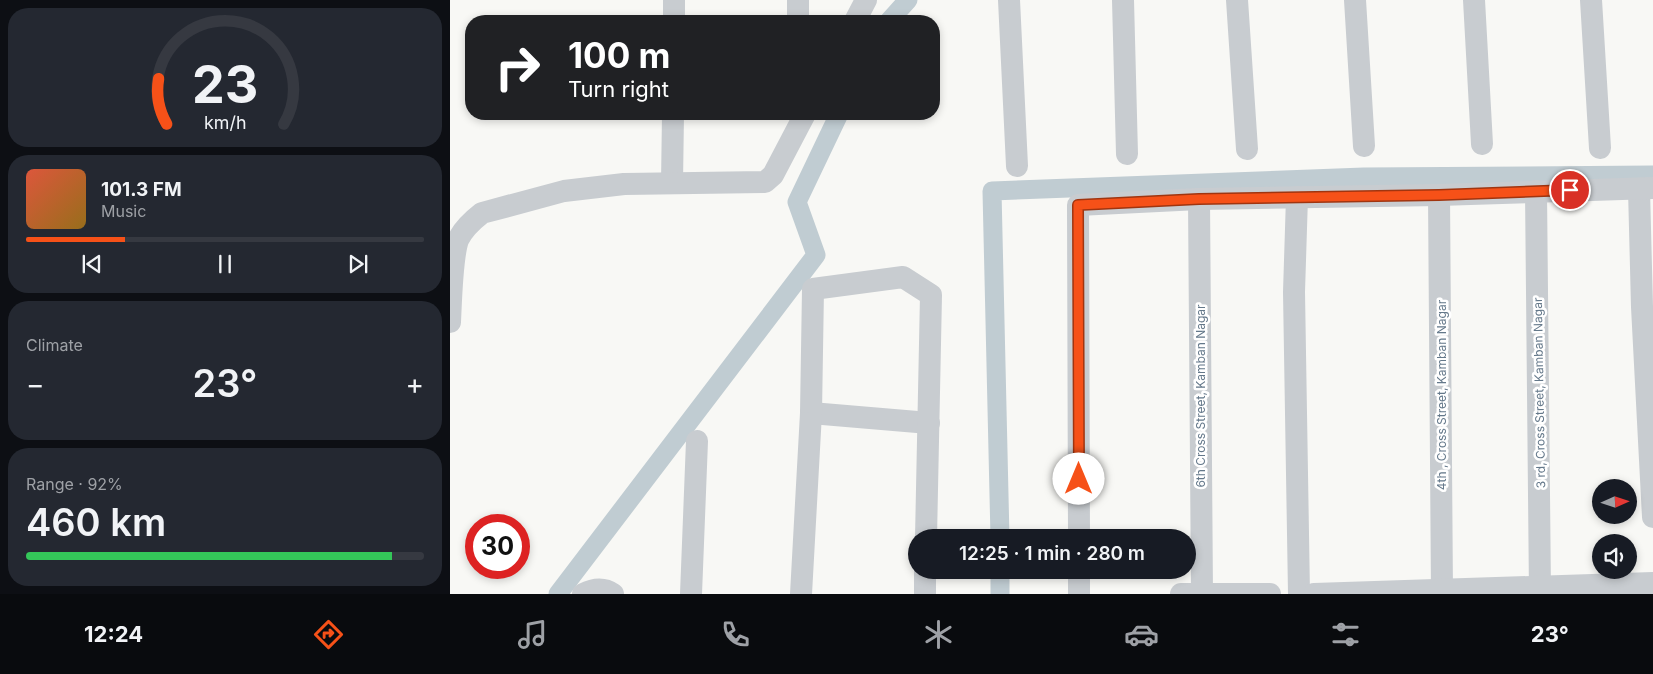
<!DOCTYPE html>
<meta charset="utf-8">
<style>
:root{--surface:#171b24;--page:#242831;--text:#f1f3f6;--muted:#9ea1a6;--line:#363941;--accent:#f65118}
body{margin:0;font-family:Inter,sans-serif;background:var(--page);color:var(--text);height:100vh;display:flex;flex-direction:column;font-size:19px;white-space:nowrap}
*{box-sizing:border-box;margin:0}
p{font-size:16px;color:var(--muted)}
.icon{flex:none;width:28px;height:28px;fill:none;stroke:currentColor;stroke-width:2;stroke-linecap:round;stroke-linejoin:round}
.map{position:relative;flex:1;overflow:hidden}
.panel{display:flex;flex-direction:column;gap:8px;padding:8px;background:#0d0f14;width:450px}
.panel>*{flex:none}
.guide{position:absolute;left:15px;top:15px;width:475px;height:105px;border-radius:20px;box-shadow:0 2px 8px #0003;background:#202124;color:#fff;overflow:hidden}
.needle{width:32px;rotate:87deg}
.controls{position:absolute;left:1142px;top:479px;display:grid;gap:10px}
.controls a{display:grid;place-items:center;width:45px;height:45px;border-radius:50%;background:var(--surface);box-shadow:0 2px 8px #0003;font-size:25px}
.speed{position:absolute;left:15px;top:514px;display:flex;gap:10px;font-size:25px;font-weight:700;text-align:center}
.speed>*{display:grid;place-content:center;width:65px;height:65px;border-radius:50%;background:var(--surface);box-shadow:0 2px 8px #0003;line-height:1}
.speed .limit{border:8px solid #d22;background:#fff;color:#111}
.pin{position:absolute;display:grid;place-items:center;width:42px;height:42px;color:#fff;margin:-21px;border:2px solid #fff;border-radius:50%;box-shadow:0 1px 5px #0007}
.me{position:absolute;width:55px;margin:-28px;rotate:0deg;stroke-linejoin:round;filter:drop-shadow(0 0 4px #0008)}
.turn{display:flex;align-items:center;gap:18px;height:105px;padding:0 20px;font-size:22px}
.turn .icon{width:65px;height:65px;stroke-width:2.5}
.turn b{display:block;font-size:35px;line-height:42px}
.big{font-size:38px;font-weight:600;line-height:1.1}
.panel .tile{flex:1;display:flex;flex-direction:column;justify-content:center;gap:8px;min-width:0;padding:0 18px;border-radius:20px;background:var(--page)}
.panel .dial{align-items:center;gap:0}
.dial svg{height:130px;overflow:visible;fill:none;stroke:var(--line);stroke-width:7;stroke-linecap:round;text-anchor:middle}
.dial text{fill:var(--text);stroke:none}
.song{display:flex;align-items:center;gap:15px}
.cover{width:60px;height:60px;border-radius:8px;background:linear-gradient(135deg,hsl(10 70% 55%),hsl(40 70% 35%))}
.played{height:5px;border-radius:2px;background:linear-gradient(90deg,var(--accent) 25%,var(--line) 25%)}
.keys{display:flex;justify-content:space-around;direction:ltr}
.heat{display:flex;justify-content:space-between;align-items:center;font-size:28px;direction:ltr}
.charge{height:8px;border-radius:4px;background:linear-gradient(90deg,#34c759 92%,var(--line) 0)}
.trip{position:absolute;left:458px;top:529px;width:288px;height:50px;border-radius:25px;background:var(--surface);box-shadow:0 2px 8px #0003;font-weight:600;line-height:50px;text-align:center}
.menu{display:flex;height:80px;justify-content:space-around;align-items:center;background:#090b0e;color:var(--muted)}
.menu .icon{width:35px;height:35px}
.menu .on{color:var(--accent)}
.menu b{font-size:22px;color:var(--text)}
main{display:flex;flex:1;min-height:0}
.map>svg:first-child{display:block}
</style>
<main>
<section class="panel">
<div class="tile dial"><svg viewBox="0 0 100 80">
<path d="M14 69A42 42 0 1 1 86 69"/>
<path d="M14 69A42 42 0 0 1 9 41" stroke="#f65118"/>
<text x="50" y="56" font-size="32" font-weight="700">23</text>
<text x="50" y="72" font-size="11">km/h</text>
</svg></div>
<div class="tile">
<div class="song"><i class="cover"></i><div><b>101.3 FM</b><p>Music</p></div></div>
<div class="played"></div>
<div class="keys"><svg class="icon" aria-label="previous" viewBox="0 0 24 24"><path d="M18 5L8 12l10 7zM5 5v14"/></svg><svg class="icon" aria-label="pause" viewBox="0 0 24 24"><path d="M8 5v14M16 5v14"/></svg><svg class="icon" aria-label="next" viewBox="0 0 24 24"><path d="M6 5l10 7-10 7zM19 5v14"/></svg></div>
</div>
<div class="tile"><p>Climate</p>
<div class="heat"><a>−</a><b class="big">23°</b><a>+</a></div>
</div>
<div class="tile"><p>Range · 92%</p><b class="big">460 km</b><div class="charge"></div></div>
</section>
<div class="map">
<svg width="1203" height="594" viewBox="0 0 1203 594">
<rect width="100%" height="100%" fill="#f8f8f5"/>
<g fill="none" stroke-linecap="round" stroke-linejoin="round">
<g stroke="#c0ccd2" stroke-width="19">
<path d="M439 21 458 0"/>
<path d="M550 538 542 191 914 177 1203 175"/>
<path d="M550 570V594"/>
<path d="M108 594 366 255 347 202 389 114"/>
</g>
<g stroke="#c8ccd0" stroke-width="22">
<path d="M559 0 567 166"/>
<path d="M673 0 677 154"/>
<path d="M787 0 797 149"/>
<path d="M905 0 914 146"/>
<path d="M1024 0 1032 144"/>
<path d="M1141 0 1150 148"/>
<path d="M224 21V0"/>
<path d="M348 21V0"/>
<path d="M405 21 416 0"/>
<path d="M222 183 223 114"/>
<path d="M1189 189 1192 307 1203 517"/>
<path d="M1086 191 1090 594"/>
<path d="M989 195 992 594"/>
<path d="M847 197 844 292 849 594"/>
<path d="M749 199 752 594"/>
<path d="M0 322C1 302 2 257 8 240 13 229 23 220 32 213L114 191 174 184 315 182 323 175 355 114"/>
<path d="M361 413 479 423"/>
<path d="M629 538 628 205 749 199 989 195 1203 188"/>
<path d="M629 570V594"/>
<path d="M133 594C143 589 153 587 163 594"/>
<path d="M241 594 247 441"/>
<path d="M351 594 361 413 363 289 453 277 481 295 476 538"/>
<path d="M475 594V570"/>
<path d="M731 594H820"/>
<path d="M864 594 1203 583"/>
</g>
</g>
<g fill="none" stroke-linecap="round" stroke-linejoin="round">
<defs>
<path id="route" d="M629 479 628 205 749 199 989 195 1120 190"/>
</defs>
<use href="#route" stroke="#a03510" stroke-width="12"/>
<use href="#route" stroke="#f65118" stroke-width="9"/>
</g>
<g text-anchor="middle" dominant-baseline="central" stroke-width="5" stroke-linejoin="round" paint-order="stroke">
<g font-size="12" fill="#64788a" stroke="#fff">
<text transform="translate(1089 393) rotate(-91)">3 rd, Cross Street, Kamban Nagar</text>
<text transform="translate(991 395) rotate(-90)">4th , Cross Street, Kamban Nagar</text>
<text transform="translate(750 396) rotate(-90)">6th Cross Street, Kamban Nagar</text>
</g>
</g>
</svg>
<div class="controls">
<a><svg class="needle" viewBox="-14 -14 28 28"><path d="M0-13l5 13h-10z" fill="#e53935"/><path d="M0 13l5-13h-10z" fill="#9ea1a6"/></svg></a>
<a><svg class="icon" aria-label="sound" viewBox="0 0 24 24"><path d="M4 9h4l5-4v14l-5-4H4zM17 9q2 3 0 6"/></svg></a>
</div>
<div class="speed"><div class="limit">30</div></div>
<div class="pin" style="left:1120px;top:190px;background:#d93025"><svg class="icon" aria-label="arrive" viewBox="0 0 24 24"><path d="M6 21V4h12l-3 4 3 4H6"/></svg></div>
<svg class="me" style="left:629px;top:479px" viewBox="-20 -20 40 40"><circle r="19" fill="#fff"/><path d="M0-13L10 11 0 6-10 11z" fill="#f65118"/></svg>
<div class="trip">12:25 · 1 min · 280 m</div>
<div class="guide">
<div class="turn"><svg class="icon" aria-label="right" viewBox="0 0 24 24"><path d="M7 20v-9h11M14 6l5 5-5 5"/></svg><div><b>100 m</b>Turn right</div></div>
</div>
</div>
</main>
<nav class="menu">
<b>12:24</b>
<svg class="icon on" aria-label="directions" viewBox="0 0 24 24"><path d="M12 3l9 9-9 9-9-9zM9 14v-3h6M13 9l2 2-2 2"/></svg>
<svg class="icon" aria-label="music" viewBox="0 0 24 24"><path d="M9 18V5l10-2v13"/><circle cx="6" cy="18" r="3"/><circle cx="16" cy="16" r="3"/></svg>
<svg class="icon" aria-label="phone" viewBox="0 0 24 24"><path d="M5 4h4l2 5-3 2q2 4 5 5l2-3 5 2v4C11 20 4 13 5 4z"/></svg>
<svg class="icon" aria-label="climate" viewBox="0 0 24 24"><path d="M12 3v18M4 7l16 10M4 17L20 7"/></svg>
<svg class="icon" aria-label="car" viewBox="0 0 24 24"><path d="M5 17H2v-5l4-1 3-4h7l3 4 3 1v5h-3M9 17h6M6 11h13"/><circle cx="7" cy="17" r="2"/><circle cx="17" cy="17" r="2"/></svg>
<svg class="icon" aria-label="filters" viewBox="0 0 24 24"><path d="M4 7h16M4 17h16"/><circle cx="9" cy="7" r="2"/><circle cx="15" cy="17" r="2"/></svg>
<b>23°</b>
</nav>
